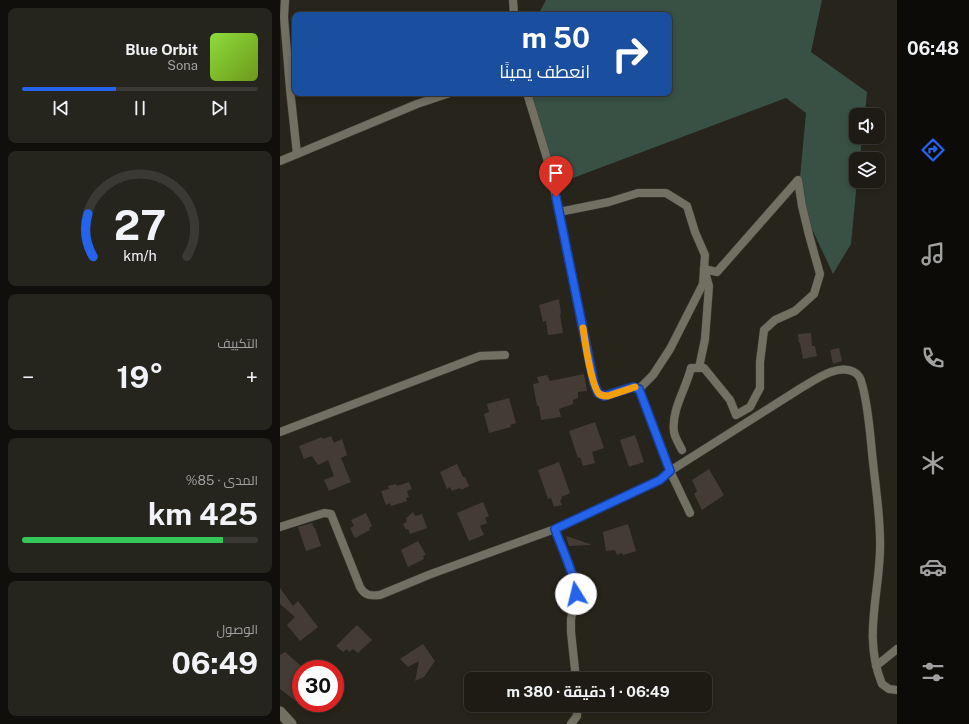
<!DOCTYPE html>
<html lang="ar">
<meta charset="utf-8">
<style>
:root{--surface:#1d1b14;--page:#25241d;--text:#f1f3f6;--muted:#a0a1a0;--line:#3b3934;--accent:#2563eb}
body{margin:0;font-family:"Public Sans",Cairo,sans-serif;background:var(--page);color:var(--text);direction:rtl;height:100vh;display:flex;flex-direction:column;font-size:15px;white-space:nowrap}
*{box-sizing:border-box;margin:0}
p{font-size:13px;color:var(--muted)}
.icon{flex:none;width:22px;height:22px;fill:none;stroke:currentColor;stroke-width:2;stroke-linecap:round;stroke-linejoin:round}
.map{position:relative;flex:1;overflow:hidden;direction:ltr}
.side{display:flex;flex-direction:column;gap:8px;padding:8px;background:#100f0b;width:280px}
.side>*{flex:none}
.hud{position:absolute;left:12px;top:12px;width:380px;height:84px;border-radius:8px;box-shadow:0 2px 6px #0003,0 0 0 1px var(--line);direction:rtl;background:#1a4fa0;color:#fff;overflow:hidden}
.fabs{position:absolute;left:569px;top:108px;display:grid;gap:8px}
.fabs a{display:grid;place-items:center;width:36px;height:36px;border-radius:8px;background:var(--surface);box-shadow:0 2px 6px #0003,0 0 0 1px var(--line);font-size:20px}
.speed{position:absolute;left:12px;top:660px;display:flex;gap:8px;font-size:20px;font-weight:700;text-align:center}
.speed>*{display:grid;place-content:center;width:52px;height:52px;border-radius:50%;background:var(--surface);box-shadow:0 2px 6px #0003,0 0 0 1px var(--line);line-height:1}
.speed .limit{border:6px solid #d22;background:#fff;color:#111}
.pin{position:absolute;display:grid;place-items:center;width:34px;height:34px;color:#fff;margin:-41px -17px;border-radius:50% 50% 50% 0;rotate:-45deg;box-shadow:0 0 4px #0007}
.pin .icon{rotate:45deg}
.me{position:absolute;width:44px;margin:-22px;rotate:351deg;stroke-linejoin:round;filter:drop-shadow(0 0 3px #0008)}
.turn{display:flex;align-items:center;gap:14px;height:84px;padding:0 16px;font-size:18px}
.turn .icon{width:52px;height:52px;stroke-width:2.5}
.turn b{display:block;font-size:28px;line-height:34px}
.big{font-size:30px;font-weight:700;line-height:1.1}
.side .tile{flex:1;display:flex;flex-direction:column;justify-content:center;gap:6px;min-width:0;padding:0 14px;border-radius:8px;background:var(--page)}
.side .dial{align-items:center;gap:0}
.dial svg{height:104px;overflow:visible;fill:none;stroke:var(--line);stroke-width:7;stroke-linecap:round;text-anchor:middle}
.dial text{fill:var(--text);stroke:none}
.song{display:flex;align-items:center;gap:12px}
.cover{width:48px;height:48px;border-radius:6px;background:linear-gradient(135deg,hsl(90 70% 55%),hsl(80 70% 35%))}
.played{height:4px;border-radius:2px;background:linear-gradient(90deg,var(--accent) 40%,var(--line) 40%)}
.keys{display:flex;justify-content:space-around;direction:ltr}
.heat{display:flex;justify-content:space-between;align-items:center;font-size:22px;direction:ltr}
.charge{height:6px;border-radius:3px;background:linear-gradient(90deg,#34c759 85%,var(--line) 0)}
.trip{position:absolute;left:184px;top:672px;width:248px;height:40px;border-radius:8px;background:var(--surface);box-shadow:0 2px 6px #0003,0 0 0 1px var(--line);font-weight:700;line-height:40px;text-align:center;direction:rtl}
main{display:flex;flex:1;min-height:0}
.menu{display:flex;flex-direction:column;width:72px;justify-content:space-around;align-items:center;background:#0c0b08;color:var(--muted)}
.menu .icon{width:28px;height:28px}
.menu .selected{color:var(--accent)}
.menu b{font-size:18px;color:var(--text)}
.map>svg:first-child{display:block}
</style>
<main>
<nav class="menu">
<b>06:48</b>
<svg class="icon selected" aria-label="directions" viewBox="0 0 24 24"><path d="M12 3l9 9-9 9-9-9zM9 14v-3h6M13 9l2 2-2 2"/></svg>
<svg class="icon" aria-label="music" viewBox="0 0 24 24"><path d="M9 18V5l10-2v13"/><circle cx="6" cy="18" r="3"/><circle cx="16" cy="16" r="3"/></svg>
<svg class="icon" aria-label="phone" viewBox="0 0 24 24"><path d="M5 4h4l2 5-3 2q2 4 5 5l2-3 5 2v4C11 20 4 13 5 4z"/></svg>
<svg class="icon" aria-label="climate" viewBox="0 0 24 24"><path d="M12 3v18M4 7l16 10M4 17L20 7"/></svg>
<svg class="icon" aria-label="car" viewBox="0 0 24 24"><path d="M5 17H2v-5l4-1 3-4h7l3 4 3 1v5h-3M9 17h6M6 11h13"/><circle cx="7" cy="17" r="2"/><circle cx="17" cy="17" r="2"/></svg>
<svg class="icon" aria-label="filters" viewBox="0 0 24 24"><path d="M4 7h16M4 17h16"/><circle cx="9" cy="7" r="2"/><circle cx="15" cy="17" r="2"/></svg>
</nav>
<div class="map">
<svg width="617" height="724" viewBox="0 0 617 724">
<rect width="100%" height="100%" fill="#27241b"/>
<path fill="#395044" d="M266 0H542L531 52 587 92 585 115H576V137H582L580 159H576V181H577L571 244 553 274 518 199 526 113 506 98 269 187 249 93H389V15H258Z"/>
<g fill="#453b35">
<path d="M279 299 281 314H280L283 333 268 335 266 321 263 322 259 305Z"/>
<path d="M531 333 532 346H535L537 356 523 359 520 343H519L518 334Z"/>
<path d="M559 348 562 361 553 364 550 350Z"/>
<path d="M304 374 307 391 298 392V398L293 400V404L279 409 281 417 261 420 259 406H257L253 384 259 383 257 377 267 375 270 381Z"/>
<path d="M229 398 236 423 230 425 231 427 209 433 204 414 209 412 207 404Z"/>
<path d="M315 422 324 448 312 452 315 463 303 466 300 457 298 458 289 431Z"/>
<path d="M355 435 364 462 349 467 340 440Z"/>
<path d="M51 436 54 443 62 439 67 455 61 458 71 482 49 491 44 480 54 476 48 460 38 465 32 456 24 459 19 446 42 437 43 439Z"/>
<path d="M279 462 290 493 281 497 282 499 280 500 282 505 274 507 271 498 268 499 258 470Z"/>
<path d="M177 464 183 477H185L189 486 181 490 180 488 172 491 170 487 167 489 160 472Z"/>
<path d="M429 469 444 495 422 510 414 494 417 491 412 480Z"/>
<path d="M129 482 132 489 127 491 129 497 126 498 127 501 111 506 110 503 106 505 101 491 109 489 108 486 116 484 117 486Z"/>
<path d="M203 502 209 516 205 518 207 523 200 526 204 535 189 541 177 513Z"/>
<path d="M133 512 135 516 142 514 147 528 130 534 128 529 126 530 123 524 127 522 126 518Z"/>
<path d="M86 513 92 526 89 528 90 530 75 538 70 528 74 526 71 520Z"/>
<path d="M32 523 34 528H35L41 546 26 551 18 527Z"/>
<path d="M348 524 356 551 343 555 342 553 337 555 335 550 326 551 323 532Z"/>
<path d="M286 536 310 544V545L289 546Z"/>
<path d="M138 541 146 555 143 556 144 559 128 567 121 550Z"/>
<path d="M0 588 13 606 18 601 38 627 20 641 7 625 15 617 0 604Z"/>
<path d="M77 625 92 640 78 653 73 649 69 652 67 649 63 652 56 646Z"/>
<path d="M143 644 155 661 144 677 135 681 139 661 128 667 120 659Z"/>
<path d="M5 652 21 666V705L0 689V655Z"/>
</g>
<g fill="none" stroke-linecap="round" stroke-linejoin="round">
<defs>
<g id="street">
<path d="M5 0 4 17 10 89 17 154"/>
<path d="M233 0 234 15"/>
<path d="M247 93 270 168 314 383 318 393 324 396 353 387 359 389 390 471 521 388C535 380 558 363 574 372 578 374 581 379 582 384 589 409 590 436 593 462 596 491 601 520 600 550 599 596 583 638 602 684L609 689 617 690"/>
<path d="M0 161 137 104 170 93"/>
<path d="M279 212 329 202 358 193H386L407 206 415 232 425 255 423 284 390 349 373 375 359 389"/>
<path d="M0 432 200 356 225 355"/>
<path d="M402 450C399 444 395 438 394 432 391 410 406 389 411 368H424L450 400 456 415 470 407 480 388V362L484 330 495 320 515 311 534 294 540 274 529 235 522 206 518 180 437 272 424 269 429 286 425 339 419 368"/>
<path d="M0 527 44 513 51 514 80 587C85 596 91 596 100 595L151 574 275 529 380 480 390 471 410 513"/>
<path d="M275 529 295 583 296 594 291 619V632L296 679"/>
<path d="M596 666 617 649"/>
<path d="M291 724 297 716V705"/>
</g>
<path id="secondary" d="M0 712 11 724"/>
</defs>
<use href="#street" stroke="#413e36" stroke-width="9"/>
<use href="#secondary" stroke="#413e36" stroke-width="12"/>
<use href="#street" stroke="#726f63" stroke-width="8"/>
<use href="#secondary" stroke="#726f63" stroke-width="11"/>
</g>
<g fill="none" stroke-linecap="round" stroke-linejoin="round">
<defs>
<path id="route" d="M276 197 314 383 318 393 324 396 353 387 359 389 390 471 380 480 275 529C282 550 294 571 296 594"/>
</defs>
<use href="#route" stroke="#184099" stroke-width="10"/>
<use href="#route" stroke="#2563eb" stroke-width="7"/>
<path stroke="#f59e0b" stroke-width="7" d="M303 328C305 342 311 385 319 394 322 396 325 396 328 396L355 387"/>
</g>
</svg>
<div class="fabs">
<a><svg class="icon" aria-label="sound" viewBox="0 0 24 24"><path d="M4 9h4l5-4v14l-5-4H4zM17 9q2 3 0 6"/></svg></a>
<a><svg class="icon" aria-label="layers" viewBox="0 0 24 24"><path d="M12 4l9 5-9 5-9-5zM3 14l9 5 9-5"/></svg></a>
</div>
<div class="speed"><div class="limit">30</div></div>
<div class="pin" style="left:276px;top:197px;background:#d93025"><svg class="icon" aria-label="arrive" viewBox="0 0 24 24"><path d="M6 21V4h12l-3 4 3 4H6"/></svg></div>
<svg class="me" style="left:296px;top:594px" viewBox="-20 -20 40 40"><circle r="19" fill="#fff"/><path d="M0-13L10 11 0 6-10 11z" fill="#2563eb"/></svg>
<div class="trip">06:49 · 1 دقيقة · 380 m</div>
<div class="hud">
<div class="turn"><svg class="icon" aria-label="right" viewBox="0 0 24 24"><path d="M7 20v-9h11M14 6l5 5-5 5"/></svg><div><b>50 m</b>انعطف يمينًا</div></div>
</div>
</div>
<section class="side">
<div class="tile">
<div class="song"><i class="cover"></i><div><b>Blue Orbit</b><p>Sona</p></div></div>
<div class="played"></div>
<div class="keys"><svg class="icon" aria-label="previous" viewBox="0 0 24 24"><path d="M18 5L8 12l10 7zM5 5v14"/></svg><svg class="icon" aria-label="pause" viewBox="0 0 24 24"><path d="M8 5v14M16 5v14"/></svg><svg class="icon" aria-label="next" viewBox="0 0 24 24"><path d="M6 5l10 7-10 7zM19 5v14"/></svg></div>
</div>
<div class="tile dial"><svg viewBox="0 0 100 80">
<path d="M14 69A42 42 0 1 1 86 69"/>
<path d="M14 69A42 42 0 0 1 10 36" stroke="#2563eb"/>
<text x="50" y="56" font-size="32" font-weight="700">27</text>
<text x="50" y="72" font-size="11">km/h</text>
</svg></div>
<div class="tile"><p>التكييف</p>
<div class="heat"><a>−</a><b class="big">19°</b><a>+</a></div>
</div>
<div class="tile"><p>المدى · 85%</p><b class="big">425 km</b><div class="charge"></div></div>
<div class="tile"><p>الوصول</p><b class="big">06:49</b></div>
</section>
</main>
